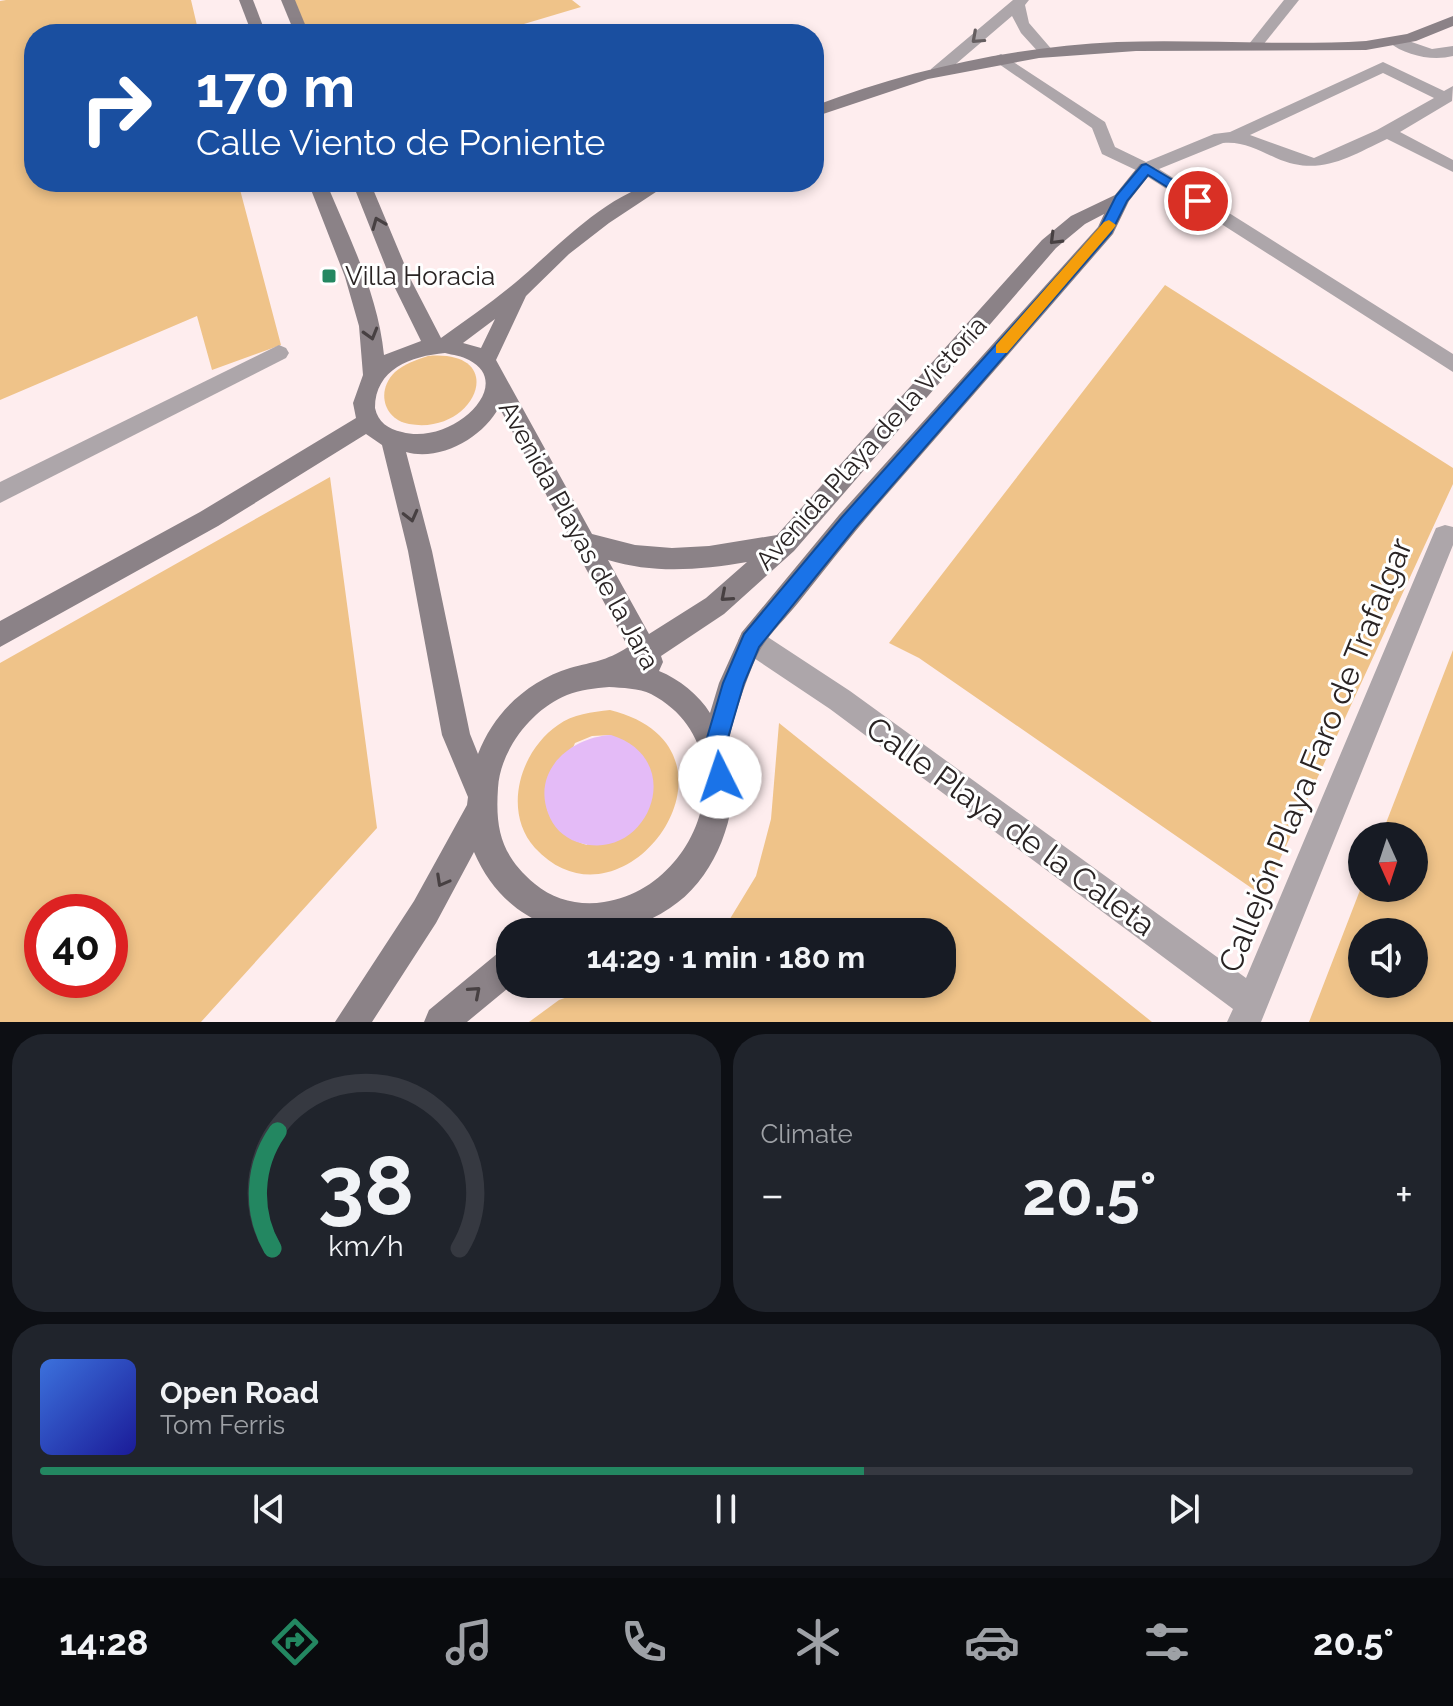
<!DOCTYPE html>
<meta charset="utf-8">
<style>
:root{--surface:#171b24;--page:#20242c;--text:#f1f3f6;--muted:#9ea1a6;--line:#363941;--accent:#238761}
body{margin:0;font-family:Raleway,sans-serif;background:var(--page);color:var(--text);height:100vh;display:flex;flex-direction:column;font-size:30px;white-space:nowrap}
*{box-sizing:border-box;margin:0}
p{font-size:26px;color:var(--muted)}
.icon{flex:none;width:44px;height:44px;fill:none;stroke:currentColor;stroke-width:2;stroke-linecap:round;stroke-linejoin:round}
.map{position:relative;height:1022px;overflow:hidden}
.panel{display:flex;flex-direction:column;gap:12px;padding:12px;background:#0d0f14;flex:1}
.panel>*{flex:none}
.banner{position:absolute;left:24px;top:24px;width:800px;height:168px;border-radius:32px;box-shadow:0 4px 12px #0003;background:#1a4fa0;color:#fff;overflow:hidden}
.needle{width:52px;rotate:177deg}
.controls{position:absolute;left:1348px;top:822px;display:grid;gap:16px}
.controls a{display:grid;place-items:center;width:80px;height:80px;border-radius:50%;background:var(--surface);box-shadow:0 4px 12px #0003;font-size:40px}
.speed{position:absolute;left:24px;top:894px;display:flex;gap:16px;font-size:40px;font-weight:700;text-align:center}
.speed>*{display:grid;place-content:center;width:104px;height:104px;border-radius:50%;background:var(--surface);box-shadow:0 4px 12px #0003;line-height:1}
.speed .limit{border:12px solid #d22;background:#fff;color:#111}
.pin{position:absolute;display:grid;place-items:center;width:68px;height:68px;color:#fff;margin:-34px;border:4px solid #fff;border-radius:50%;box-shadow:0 2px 8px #0007}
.me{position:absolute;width:88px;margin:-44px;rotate:356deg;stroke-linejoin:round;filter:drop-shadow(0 0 6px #0008)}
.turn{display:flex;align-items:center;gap:28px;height:168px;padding:0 40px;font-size:36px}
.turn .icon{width:104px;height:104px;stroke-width:2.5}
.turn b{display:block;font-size:56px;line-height:68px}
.big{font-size:60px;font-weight:700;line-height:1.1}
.panel .card{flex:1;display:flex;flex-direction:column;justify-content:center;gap:12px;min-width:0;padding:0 28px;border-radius:32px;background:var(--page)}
.panel .dial{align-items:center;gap:0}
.dial svg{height:208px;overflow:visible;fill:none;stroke:var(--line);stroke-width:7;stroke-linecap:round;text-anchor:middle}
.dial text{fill:var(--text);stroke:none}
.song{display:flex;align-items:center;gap:24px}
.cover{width:96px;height:96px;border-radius:12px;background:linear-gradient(135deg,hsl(220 70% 55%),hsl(240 70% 35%))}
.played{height:8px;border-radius:4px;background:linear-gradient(90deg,var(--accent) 60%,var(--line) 60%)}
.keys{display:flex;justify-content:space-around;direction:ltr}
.heat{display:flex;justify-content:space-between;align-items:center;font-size:44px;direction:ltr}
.panel .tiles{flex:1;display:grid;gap:12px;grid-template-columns:1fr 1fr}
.card:last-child{grid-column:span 2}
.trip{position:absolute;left:496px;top:918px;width:460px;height:80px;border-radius:32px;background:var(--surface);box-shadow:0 4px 12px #0003;font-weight:700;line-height:80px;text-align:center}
.dock{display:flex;height:128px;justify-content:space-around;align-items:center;background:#090b0e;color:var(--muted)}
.dock .icon{width:56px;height:56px}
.dock .current{color:var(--accent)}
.dock b{font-size:36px;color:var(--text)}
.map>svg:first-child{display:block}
</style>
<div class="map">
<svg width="1453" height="1022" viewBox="0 0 1453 1022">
<rect width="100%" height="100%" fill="#feedee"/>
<g fill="#efc389" fill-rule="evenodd">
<path d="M6 0H191L199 34H34V182H238L281 345 212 370 197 316 0 400V1Z"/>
<path d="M288 0H572L581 7 490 34H302Z"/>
<path d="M1165 285 1453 468V484L1263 896 919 658 889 643Z"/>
<path d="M428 356C511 349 476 436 409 424 383 419 376 390 395 372 404 364 416 360 428 356Z"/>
<path d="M330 477 377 828 201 1022H0V663ZM42 912H110V980H42Z"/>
<path d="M1453 650V1022H1309L1362 885V888H1414V836H1381ZM1362 932H1414V984H1362Z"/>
<path d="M610 710C763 748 625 945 535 848 502 811 520 751 558 725 573 714 592 712 610 710ZM611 735 587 845C565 838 556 830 547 809L575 743 592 736Z"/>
<path d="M779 723 1152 1022H529L559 1000 604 984H942V932H718L725 927 756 876 771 819Z"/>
</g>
<path fill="#e4bbf7" d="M611 735C691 760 646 866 577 842 563 837 553 827 548 813 532 769 572 737 611 735Z"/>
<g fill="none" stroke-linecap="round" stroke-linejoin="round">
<g fill="#ada6aa" fill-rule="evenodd">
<path d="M1013 0H1029L1025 5 1029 23 1054 52 1051 55H1041L1021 33 1012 16 943 75H931V69Z"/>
<path d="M1284 0H1299L1259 50H1249V44Z"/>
<path d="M1397 37 1432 49 1453 46V56C1433 61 1405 56 1389 42Z"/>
<path d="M1001 54 1105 122 1115 147 1146 162 1214 134 1230 132 1383 62 1444 91 1453 86 1452 101 1400 132 1453 160V172L1387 139C1347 158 1319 177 1276 158 1258 150 1243 141 1223 143L1159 169 1453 354V372L1140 172 1102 154 1092 128 996 62V56ZM1383 73 1434 98 1377 130 1314 158 1250 135Z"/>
<path d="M279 345 286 348 289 353 286 358 0 503V482Z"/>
<path d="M1445 525 1453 527V545L1261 1022H1227L1233 1009 830 709 742 650 738 641 742 632 751 629 760 632 850 691 1246 978 1433 535 1436 528Z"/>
</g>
<g fill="#8b8287" fill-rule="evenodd">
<path d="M239 0H253L266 34H252Z"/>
<path d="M281 0H295L309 34H295Z"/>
<path d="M1453 16V26L1416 41 1366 50 1136 51 1039 58 928 79 814 117V106C911 69 1013 47 1117 42 1200 39 1283 46 1366 41L1407 34Z"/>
<path d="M1146 163 1155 168 1129 201 1113 234C1036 323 959 411 882 500 853 533 826 568 798 603 786 618 770 633 760 650 749 670 730 726 728 748 728 757 734 768 734 777 734 826 712 881 670 908 598 956 508 933 474 852L436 923 372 1022H335L414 901 467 805 468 797 442 735 408 551 382 445 366 434 218 526 0 647V621L200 512 356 418 353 403 363 375 359 326 345 277 308 182H326C349 237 378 294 384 355L421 341 391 280 352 182H370L411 280 441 338C464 321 488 305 510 287 553 253 614 182 671 182L609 223 569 254 526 296 496 360 592 534 635 545 672 548 709 546 777 535 1042 240 1071 216 1115 195 1140 164ZM1104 214 1098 227 839 515 742 632 719 683 710 713C699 695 679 679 659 671L663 662 661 656 724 614 794 551 1056 248 1085 224ZM495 319 481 348 463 343ZM445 353C453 355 462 356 469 360 517 385 451 446 402 432 388 429 378 422 375 408 375 369 411 356 445 353ZM499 407 628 647C604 662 595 661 570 668 528 681 494 712 478 754L470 734 432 551 406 452C440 462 484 437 499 407ZM608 560C654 574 700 570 747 562L706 598 649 634ZM609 687C622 688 639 688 651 694 748 745 702 887 604 902 580 906 554 900 535 884 502 856 495 831 498 788 500 750 532 709 567 695 580 690 595 688 609 687Z"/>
<path d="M510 949V984H513L467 1022H424L429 1010 498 953Z"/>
</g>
</g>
<defs><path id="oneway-chevron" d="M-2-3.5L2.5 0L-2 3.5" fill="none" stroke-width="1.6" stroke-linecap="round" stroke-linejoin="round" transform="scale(2)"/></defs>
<use stroke="#655e60" href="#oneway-chevron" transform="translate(977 38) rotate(138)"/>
<g stroke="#474042">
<use href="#oneway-chevron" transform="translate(378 223) rotate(-112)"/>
<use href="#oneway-chevron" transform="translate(1055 239) rotate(135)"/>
<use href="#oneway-chevron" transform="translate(371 334) rotate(74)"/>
<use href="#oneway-chevron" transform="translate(411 516) rotate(76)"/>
<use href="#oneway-chevron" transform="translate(726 596) rotate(139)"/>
<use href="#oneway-chevron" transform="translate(442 881) rotate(119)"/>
<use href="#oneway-chevron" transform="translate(475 992) rotate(-41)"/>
</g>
<path fill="#1a73e8" stroke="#114b97" stroke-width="2" d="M1146 164 1203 198V204H1194L1148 175 1127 201 1111 233 855 528 759 647 744 683 725 748 731 777 728 785 720 788 712 785 704 748 723 683 744 634 842 517 1100 228 1116 196 1142 165Z"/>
<path fill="#f59e0b" d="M1109 220 1116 225 1114 228 1007 353H996V345L1104 222Z"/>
<rect fill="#238761" stroke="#fff" stroke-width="3" x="321" y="268" width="16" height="16" rx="4"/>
<g text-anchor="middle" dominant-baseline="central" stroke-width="6" stroke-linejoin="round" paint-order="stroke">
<g font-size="26" fill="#2a2424" stroke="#fff" text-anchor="start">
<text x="345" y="276">Villa Horacia</text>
</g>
<g font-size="26" fill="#2a2424" stroke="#fff">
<text transform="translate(871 443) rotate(-48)">Avenida Playa de la Victoria</text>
<text transform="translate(579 535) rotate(61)">Avenida Playas de la Jara</text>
</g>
<g font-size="32" fill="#2a2424" stroke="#fff">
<text transform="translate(1315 755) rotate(-68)">Callejón Playa Faro de Trafalgar</text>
<text transform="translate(1011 826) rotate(36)">Calle Playa de la Caleta</text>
</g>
</g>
</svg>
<div class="controls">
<a><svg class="needle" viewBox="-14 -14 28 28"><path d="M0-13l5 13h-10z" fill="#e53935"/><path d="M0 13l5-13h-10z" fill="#9ea1a6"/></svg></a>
<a><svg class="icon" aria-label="sound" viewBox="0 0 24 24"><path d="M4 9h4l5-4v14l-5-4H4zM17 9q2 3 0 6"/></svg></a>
</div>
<div class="speed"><div class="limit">40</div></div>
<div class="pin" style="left:1198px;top:201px;background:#d93025"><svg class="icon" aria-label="arrive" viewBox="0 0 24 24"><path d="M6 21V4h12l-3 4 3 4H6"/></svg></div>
<svg class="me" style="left:720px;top:777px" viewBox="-20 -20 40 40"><circle r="19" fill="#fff"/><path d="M0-13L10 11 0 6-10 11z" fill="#1a73e8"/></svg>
<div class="trip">14:29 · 1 min · 180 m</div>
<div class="banner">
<div class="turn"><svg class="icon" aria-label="right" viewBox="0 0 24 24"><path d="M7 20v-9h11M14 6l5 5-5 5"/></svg><div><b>170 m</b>Calle Viento de Poniente</div></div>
</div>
</div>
<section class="panel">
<div class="tiles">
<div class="card dial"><svg viewBox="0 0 100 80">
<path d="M14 69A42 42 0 1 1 86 69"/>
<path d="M14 69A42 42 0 0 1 16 24" stroke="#238761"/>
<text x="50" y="56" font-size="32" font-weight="700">38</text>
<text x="50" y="72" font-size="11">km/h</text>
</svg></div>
<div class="card"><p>Climate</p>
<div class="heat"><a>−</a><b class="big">20.5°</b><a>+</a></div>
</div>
<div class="card">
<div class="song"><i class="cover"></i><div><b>Open Road</b><p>Tom Ferris</p></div></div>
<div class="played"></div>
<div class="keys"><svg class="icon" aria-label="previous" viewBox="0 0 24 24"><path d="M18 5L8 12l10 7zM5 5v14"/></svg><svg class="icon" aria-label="pause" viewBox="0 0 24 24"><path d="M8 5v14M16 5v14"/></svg><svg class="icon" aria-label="next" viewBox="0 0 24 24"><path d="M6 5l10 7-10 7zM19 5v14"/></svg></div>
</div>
</div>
</section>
<nav class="dock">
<b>14:28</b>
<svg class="icon current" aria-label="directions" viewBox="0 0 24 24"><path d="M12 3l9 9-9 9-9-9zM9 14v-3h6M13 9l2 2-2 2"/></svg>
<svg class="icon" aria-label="music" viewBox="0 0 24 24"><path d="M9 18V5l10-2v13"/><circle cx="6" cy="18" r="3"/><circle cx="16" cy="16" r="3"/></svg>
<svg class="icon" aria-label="phone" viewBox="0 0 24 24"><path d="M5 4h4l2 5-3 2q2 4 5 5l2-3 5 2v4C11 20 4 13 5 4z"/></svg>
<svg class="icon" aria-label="climate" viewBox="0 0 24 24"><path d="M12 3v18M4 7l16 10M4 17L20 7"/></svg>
<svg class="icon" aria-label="car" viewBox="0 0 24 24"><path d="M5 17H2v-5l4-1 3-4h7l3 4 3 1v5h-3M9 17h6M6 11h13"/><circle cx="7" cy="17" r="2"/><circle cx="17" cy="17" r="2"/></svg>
<svg class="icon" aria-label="filters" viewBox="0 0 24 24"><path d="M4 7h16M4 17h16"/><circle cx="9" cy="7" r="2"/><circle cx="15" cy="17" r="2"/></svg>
<b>20.5°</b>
</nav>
